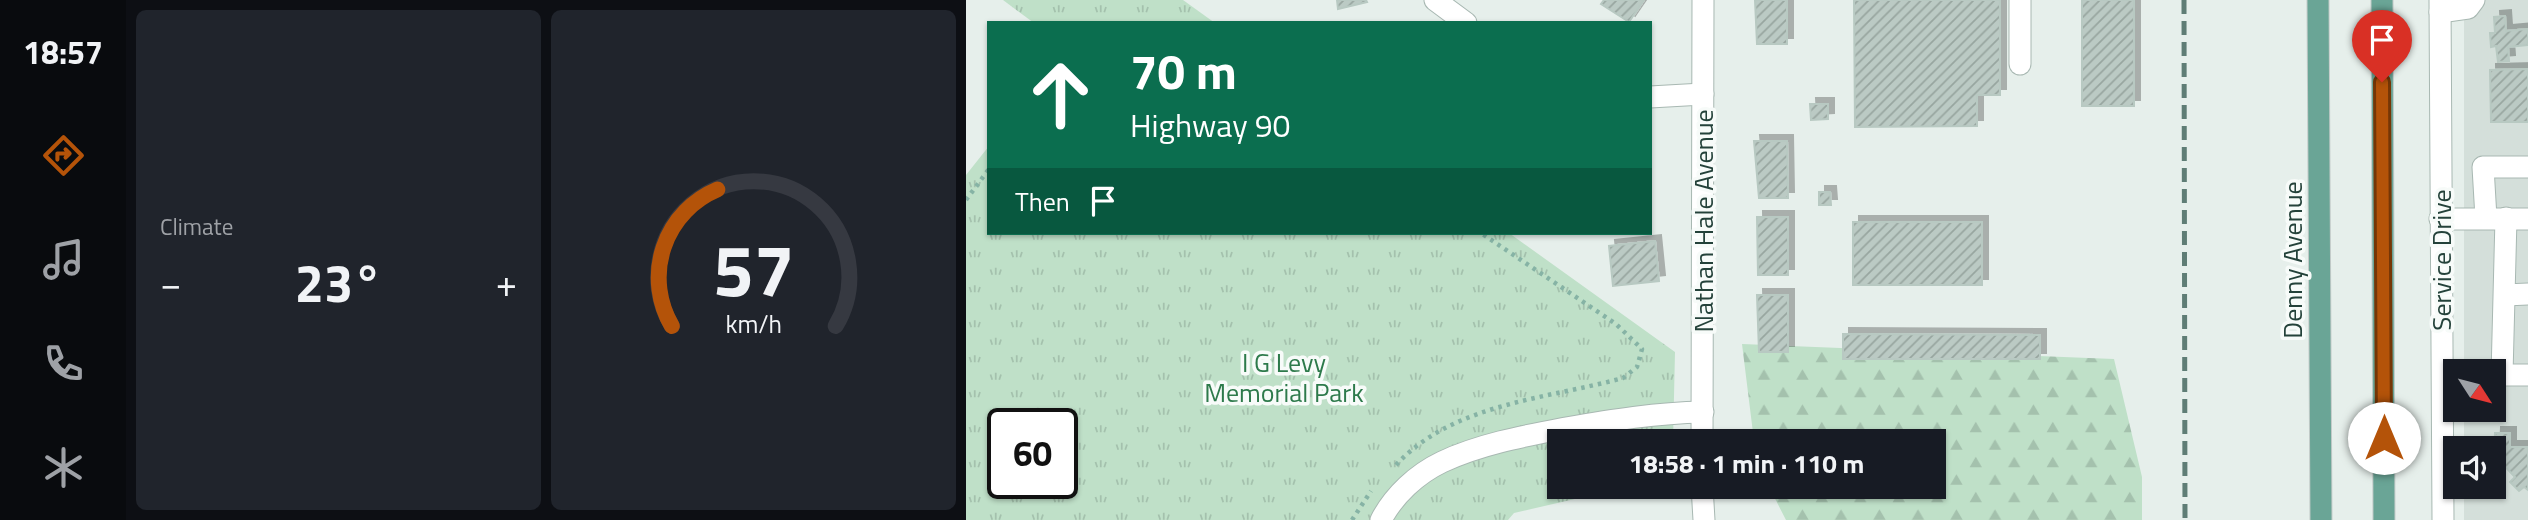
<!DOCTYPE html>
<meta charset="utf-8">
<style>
:root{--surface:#171b24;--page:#20242c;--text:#f1f3f6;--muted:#9ea1a6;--line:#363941;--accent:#b45309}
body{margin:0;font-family:"Titillium Web",sans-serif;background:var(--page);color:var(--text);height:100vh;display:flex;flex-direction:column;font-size:26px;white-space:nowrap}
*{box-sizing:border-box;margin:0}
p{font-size:23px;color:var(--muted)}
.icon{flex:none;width:38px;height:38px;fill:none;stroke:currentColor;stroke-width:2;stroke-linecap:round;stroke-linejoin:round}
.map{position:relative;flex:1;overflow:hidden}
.sheet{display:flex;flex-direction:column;gap:10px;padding:10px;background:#0d0f14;width:840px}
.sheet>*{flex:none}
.banner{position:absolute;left:21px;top:21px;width:665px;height:214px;border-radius:0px;box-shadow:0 2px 5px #0004;background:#0b6e4f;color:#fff;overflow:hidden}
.needle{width:46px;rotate:126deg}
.fabs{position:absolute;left:1477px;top:359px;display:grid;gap:14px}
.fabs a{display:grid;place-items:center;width:63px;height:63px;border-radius:0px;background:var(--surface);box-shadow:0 2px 5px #0004;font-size:35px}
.speed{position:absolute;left:21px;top:408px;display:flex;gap:14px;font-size:35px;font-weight:700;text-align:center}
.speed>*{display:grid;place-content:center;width:91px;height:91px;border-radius:50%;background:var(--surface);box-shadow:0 2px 5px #0004;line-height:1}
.speed .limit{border:4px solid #111;border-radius:10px;background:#fff;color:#111}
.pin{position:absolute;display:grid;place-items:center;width:60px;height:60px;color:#fff;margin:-72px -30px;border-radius:50% 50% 50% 0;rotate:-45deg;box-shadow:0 0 7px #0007}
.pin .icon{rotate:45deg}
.me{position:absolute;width:77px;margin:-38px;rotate:0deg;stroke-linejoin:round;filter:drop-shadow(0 0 5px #0008)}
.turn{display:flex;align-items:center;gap:24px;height:147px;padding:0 28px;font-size:32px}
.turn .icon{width:91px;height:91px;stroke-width:2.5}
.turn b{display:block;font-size:49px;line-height:60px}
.then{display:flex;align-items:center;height:66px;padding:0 28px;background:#0003;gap:14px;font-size:26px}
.big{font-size:52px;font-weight:700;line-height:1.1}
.sheet .widget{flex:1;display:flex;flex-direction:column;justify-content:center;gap:10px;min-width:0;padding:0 24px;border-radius:10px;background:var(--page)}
.sheet .dial{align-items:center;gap:0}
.dial svg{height:182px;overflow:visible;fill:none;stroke:var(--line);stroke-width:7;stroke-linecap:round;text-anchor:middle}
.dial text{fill:var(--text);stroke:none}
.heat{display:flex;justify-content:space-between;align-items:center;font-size:38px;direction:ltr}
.sheet .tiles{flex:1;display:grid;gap:10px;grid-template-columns:repeat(2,1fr)}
.trip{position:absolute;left:581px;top:429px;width:399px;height:70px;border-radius:0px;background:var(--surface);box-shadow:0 2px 5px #0004;font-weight:700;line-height:70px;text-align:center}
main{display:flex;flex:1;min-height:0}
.tabs{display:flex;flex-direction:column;width:126px;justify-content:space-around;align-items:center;background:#090b0e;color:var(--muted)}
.tabs .icon{width:49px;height:49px}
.tabs .active{color:var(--accent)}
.tabs b{font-size:32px;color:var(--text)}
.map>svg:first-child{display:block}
</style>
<main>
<nav class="tabs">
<b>18:57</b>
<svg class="icon active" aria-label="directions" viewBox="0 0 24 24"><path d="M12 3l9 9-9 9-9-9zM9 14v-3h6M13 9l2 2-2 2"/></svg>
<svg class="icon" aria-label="music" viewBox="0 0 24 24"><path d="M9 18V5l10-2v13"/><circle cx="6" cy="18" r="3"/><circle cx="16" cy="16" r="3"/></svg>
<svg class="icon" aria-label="phone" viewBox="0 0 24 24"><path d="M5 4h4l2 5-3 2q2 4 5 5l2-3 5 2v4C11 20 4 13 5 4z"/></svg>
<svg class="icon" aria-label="climate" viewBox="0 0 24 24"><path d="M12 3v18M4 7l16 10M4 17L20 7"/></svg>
</nav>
<section class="sheet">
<div class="tiles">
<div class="widget"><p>Climate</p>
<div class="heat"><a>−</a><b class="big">23°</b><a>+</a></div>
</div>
<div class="widget dial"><svg viewBox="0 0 100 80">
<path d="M14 69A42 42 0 1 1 86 69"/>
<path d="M14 69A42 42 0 0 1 34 9" stroke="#b45309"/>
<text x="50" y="56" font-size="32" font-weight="700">57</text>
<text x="50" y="72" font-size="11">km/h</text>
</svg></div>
</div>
</section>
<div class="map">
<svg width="1562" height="520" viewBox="0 0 1562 520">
<defs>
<pattern id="forest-firs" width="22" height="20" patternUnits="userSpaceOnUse" patternTransform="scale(1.75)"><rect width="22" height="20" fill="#bfe0c8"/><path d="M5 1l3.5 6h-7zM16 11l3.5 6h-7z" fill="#a4c1ad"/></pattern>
<pattern id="park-tufts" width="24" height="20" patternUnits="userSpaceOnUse" patternTransform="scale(1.75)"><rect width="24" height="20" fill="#bfe0c8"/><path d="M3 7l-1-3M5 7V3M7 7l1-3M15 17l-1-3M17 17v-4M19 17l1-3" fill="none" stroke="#a4c1ad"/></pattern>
<pattern id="building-hatch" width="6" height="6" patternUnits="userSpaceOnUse" patternTransform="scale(1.75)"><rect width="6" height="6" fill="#bbcac4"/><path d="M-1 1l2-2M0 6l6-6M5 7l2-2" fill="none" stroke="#98a6a0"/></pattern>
<filter id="shadow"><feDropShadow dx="6" dy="-6" stdDeviation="0" flood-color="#0004"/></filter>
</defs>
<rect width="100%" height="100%" fill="#e6efeb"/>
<path fill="#d4dfda" d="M1498 0H1562V520H1498V487L1528 486V448H1498V410H1528V371H1498Z"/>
<path fill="url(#forest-firs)" d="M776 344 1148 359 1176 477V520H820L803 487 968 486V441H788Z"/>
<g fill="url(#park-tufts)" fill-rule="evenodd">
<path d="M37 0H217L249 23H68Z"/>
<path d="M23 146V233H543L709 352 707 441H593V486L661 487 548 513 542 520H0V175ZM37 424H96V483H37Z"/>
</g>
<g fill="url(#building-hatch)" stroke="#b8c9c2" stroke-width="2" filter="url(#shadow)">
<path d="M371 0H400L401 2 372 9Z"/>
<path d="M638 0H678L663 22 635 4Z"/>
<path d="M789 0H821V44H791Z"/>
<path d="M888 0H1034V95H1011V126L889 127Z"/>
<rect x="1116" y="0" width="52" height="106"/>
<path d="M1539 16 1540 31 1562 29V45L1542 47 1543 61 1532 62 1530 46 1525 47 1524 33H1529L1528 17Z"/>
<path d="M1562 69V122H1525L1524 70Z"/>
<path d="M844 104H862V119L845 120Z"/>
<path d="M788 141H821L822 198H793Z"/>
<path d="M853 192H864L865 205H853Z"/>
<path d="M791 217H822V275H792Z"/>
<rect x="887" y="222" width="129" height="63"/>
<path d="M689 241 693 281 647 286 643 246Z"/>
<path d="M791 295H822V352H793Z"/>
<path d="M877 334 1074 335V359H877Z"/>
<path d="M1529 433H1544V447H1562V490L1558 487 1553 491 1544 482 1549 477 1528 455Z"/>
</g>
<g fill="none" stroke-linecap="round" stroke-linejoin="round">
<defs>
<g id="minor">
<path d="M469 0 500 23"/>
<path d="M1474 0 1477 520"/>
<path d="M1474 12 1502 8 1508 0"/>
<path d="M1054 64V0"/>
<path d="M684 97 737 94"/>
<path d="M1520 218 1517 167H1562"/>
<path d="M1474 219H1562"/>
<path d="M1539 295 1562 294"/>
<path d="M1528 375H1562"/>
<path d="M1536 375 1540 218"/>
<path d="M736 441 737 0"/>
<path d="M736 486 738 520"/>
<path d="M415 520C428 495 451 474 476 462 514 444 558 436 600 428 646 420 690 413 737 412"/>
</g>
<g id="major">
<path d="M1352 0 1355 520"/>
<path d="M1416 0 1418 520"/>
</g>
</defs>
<use href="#minor" stroke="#a8b8b2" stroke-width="23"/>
<use href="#major" stroke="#c2cac8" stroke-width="23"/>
<g stroke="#86b3a5" stroke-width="4.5" stroke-dasharray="3.5 5" stroke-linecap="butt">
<path d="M0 200 23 169"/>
<path d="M430 465C487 403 581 399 657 378L671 367 676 349 650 324 515 233"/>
<path d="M386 520 405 491"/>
</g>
<use href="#minor" stroke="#fff" stroke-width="21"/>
<use href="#major" stroke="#6aa596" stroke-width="21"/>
<path stroke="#5f7d75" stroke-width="5" stroke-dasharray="14 7" stroke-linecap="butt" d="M1218 0 1219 520"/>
</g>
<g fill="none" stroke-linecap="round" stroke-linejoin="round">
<defs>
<path id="route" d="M1416 82 1418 438"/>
</defs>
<use href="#route" stroke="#753606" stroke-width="18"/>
<use href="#route" stroke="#b45309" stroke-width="12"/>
</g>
<g text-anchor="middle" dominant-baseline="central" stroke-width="7" stroke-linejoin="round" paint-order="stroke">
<g font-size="26" fill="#24423a" stroke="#f7fbf9">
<text transform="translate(737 221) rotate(-90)">Nathan Hale Avenue</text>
<text transform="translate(1326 260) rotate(-90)">Denny Avenue</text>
<text transform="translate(1475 260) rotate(-90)">Service Drive</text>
</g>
<g font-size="26" fill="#2d7a4b" stroke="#f7fbf9">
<text x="318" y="362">I G Levy<tspan x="318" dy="30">Memorial Park</tspan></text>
</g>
</g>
</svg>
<div class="fabs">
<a><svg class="needle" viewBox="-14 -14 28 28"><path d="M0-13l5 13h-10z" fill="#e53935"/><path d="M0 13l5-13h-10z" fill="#9ea1a6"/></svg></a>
<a><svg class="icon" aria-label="sound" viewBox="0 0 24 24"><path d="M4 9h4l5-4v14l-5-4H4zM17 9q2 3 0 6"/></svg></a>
</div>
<div class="speed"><div class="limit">60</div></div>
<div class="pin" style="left:1416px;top:82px;background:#d93025"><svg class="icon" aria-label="arrive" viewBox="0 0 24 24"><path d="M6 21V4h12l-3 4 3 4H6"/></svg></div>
<svg class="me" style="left:1418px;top:438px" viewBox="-20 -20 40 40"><circle r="19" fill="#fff"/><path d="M0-13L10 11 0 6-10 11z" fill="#b45309"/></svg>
<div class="trip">18:58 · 1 min · 110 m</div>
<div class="banner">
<div class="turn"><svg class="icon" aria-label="ahead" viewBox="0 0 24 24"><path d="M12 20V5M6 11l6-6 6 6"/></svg><div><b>70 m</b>Highway 90</div></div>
<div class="then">Then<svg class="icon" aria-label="arrive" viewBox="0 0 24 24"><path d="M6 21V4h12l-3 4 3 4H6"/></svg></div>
</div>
</div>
</main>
